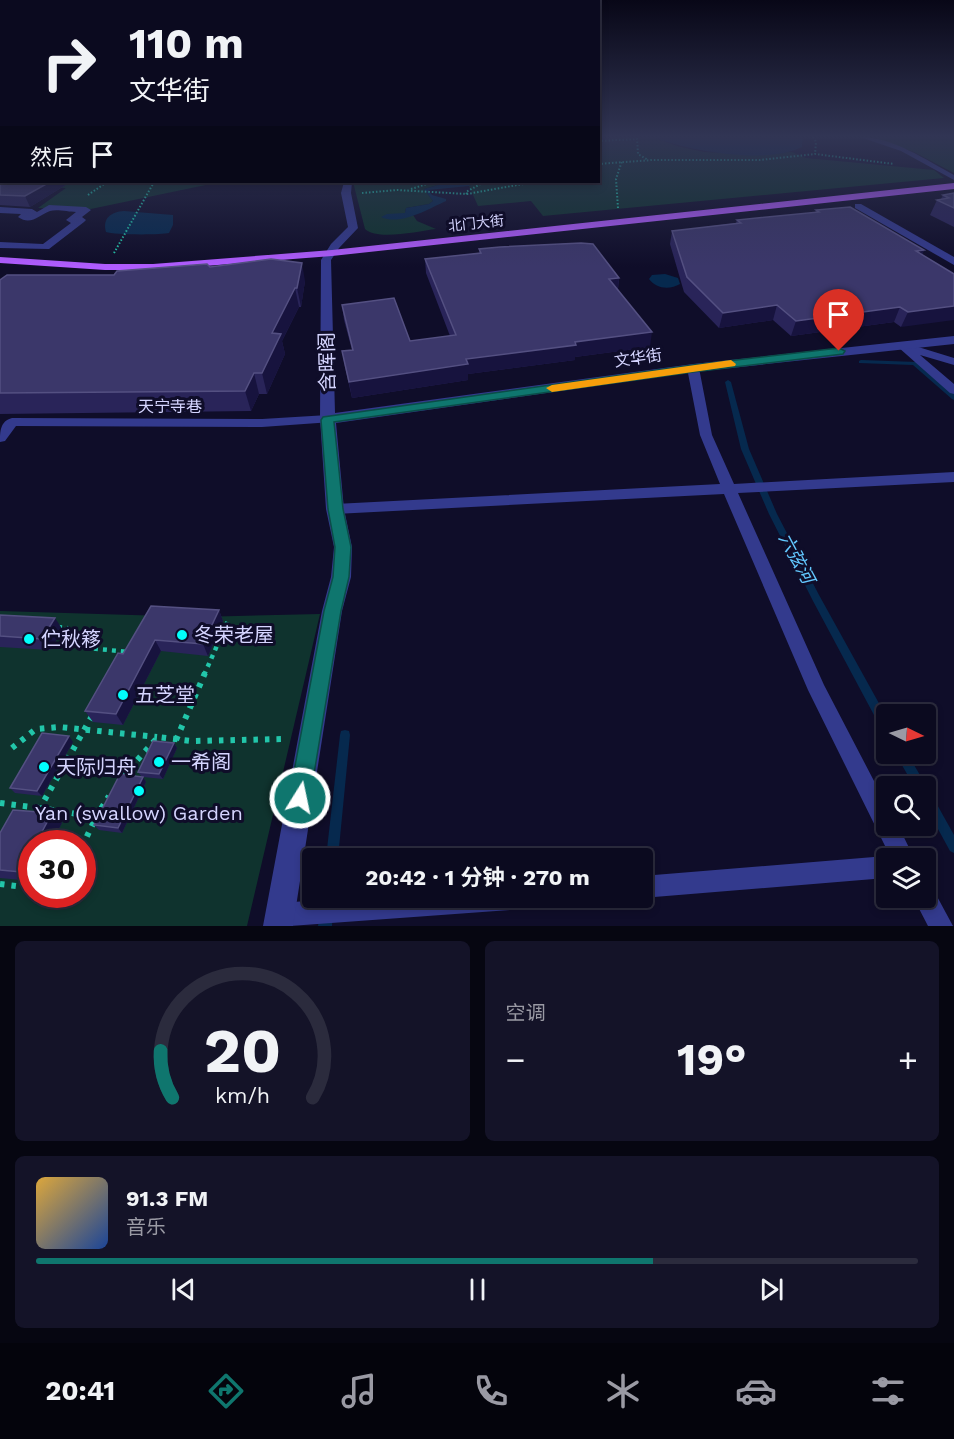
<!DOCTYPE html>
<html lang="zh">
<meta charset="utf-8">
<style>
:root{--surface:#0b0a1f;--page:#141328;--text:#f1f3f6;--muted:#9a9aa4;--line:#2b2b3d;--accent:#0f766e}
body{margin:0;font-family:"Work Sans","Noto Sans SC",sans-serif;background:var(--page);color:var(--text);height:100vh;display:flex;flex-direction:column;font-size:22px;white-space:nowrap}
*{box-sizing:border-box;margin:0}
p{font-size:20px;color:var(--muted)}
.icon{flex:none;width:33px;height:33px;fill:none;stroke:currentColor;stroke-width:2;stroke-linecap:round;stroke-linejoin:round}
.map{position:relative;height:926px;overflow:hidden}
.panel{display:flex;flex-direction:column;gap:15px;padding:15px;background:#060611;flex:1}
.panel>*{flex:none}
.banner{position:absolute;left:0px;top:0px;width:600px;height:183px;box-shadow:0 3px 9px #0003,0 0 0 2px var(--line);background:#0b0a1f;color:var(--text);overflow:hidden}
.needle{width:39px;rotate:95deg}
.tools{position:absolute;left:876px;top:704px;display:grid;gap:12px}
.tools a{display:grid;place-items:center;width:60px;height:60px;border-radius:6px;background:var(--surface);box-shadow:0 3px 9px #0003,0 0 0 2px var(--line);font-size:30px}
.speed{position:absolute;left:18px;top:830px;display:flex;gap:12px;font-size:30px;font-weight:700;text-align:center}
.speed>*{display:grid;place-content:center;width:78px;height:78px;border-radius:50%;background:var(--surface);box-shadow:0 3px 9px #0003,0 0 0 2px var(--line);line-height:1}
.speed .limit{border:9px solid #d22;background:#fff;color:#111}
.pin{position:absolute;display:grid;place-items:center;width:51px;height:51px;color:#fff;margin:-62px -26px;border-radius:50% 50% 50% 0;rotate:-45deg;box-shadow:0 0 6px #0007}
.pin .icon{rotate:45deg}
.me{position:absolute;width:66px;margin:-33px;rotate:10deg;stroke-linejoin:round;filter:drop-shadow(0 0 4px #0008)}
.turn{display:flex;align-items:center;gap:21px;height:126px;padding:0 30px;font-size:27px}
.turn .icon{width:78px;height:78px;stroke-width:2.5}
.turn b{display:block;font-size:42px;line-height:51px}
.then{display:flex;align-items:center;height:57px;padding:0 30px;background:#0003;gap:12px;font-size:22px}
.big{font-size:45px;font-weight:700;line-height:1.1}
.panel .tile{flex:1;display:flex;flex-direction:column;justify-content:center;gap:9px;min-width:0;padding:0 21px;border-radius:9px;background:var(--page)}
.panel .dial{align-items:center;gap:0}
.dial svg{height:156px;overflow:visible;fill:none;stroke:var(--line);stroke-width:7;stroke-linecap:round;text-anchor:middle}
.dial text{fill:var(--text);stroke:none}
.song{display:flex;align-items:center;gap:18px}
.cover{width:72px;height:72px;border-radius:9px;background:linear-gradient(135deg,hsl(40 70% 55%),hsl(220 70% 35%))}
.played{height:6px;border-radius:3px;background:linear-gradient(90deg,var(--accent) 70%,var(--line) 70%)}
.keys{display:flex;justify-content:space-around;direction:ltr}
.heat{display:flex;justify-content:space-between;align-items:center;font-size:33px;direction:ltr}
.panel .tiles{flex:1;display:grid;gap:15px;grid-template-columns:1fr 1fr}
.tile:last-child{grid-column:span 2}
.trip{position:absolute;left:302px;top:848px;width:351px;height:60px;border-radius:6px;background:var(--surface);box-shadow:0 3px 9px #0003,0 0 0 2px var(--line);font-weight:700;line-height:60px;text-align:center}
.menu{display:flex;height:96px;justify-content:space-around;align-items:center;background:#04040c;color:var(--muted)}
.menu .icon{width:42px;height:42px}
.menu .active{color:var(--accent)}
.menu b{font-size:27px;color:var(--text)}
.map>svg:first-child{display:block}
</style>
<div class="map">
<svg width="954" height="926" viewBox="0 0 954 926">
<rect width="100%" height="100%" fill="#0f0d29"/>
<g fill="#0f332e" fill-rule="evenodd">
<path d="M613 137H653L677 146 704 152 744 154 792 152 806 158 934 170 944 178 543 216 531 201 478 206 469 186 475 182H598L599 139 607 140Z"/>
<path d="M871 137H954V173L914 152Z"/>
<path d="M24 182H220L86 210 38 208 66 188 17 186Z"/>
<path d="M353 182H449L424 189 433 201 429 204 406 208 405 213 393 219 413 215 417 221 436 229C418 231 378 241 365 229Z"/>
<path d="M0 611 198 617 320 614 247 926H0ZM32 843H82V894H32Z"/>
</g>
<g fill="#06294e">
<path d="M653 137H803L802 147C766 165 689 151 653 137Z"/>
<path d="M449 182H475L469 186 428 190 432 195 446 199V201C428 209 401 226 381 217L387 214 405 213 406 208 429 204 433 201 424 189Z"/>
<path d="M124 211 173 215V225L169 233C161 235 113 235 106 232 102 218 111 212 124 211Z"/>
<path d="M665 274 678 278 680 284C670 290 656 289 649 279L652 275Z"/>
</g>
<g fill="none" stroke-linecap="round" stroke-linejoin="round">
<g fill="#06294e" fill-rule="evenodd">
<path d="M861 360 917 362 954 394V400L952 399 913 365 859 363V361Z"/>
<path d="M728 380 731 382 749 449 777 514 819 595 886 716V731L882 730 813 601 769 514 741 449 725 382Z"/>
<path d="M345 730 349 731 350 735 338 858H326L340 735 341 731Z"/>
<path d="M895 753H907L924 782 926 786V787L914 786Z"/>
<path d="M926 790 930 792 954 835V853L950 851 926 807Z"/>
<path d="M322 897H334L332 926H318Z"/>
</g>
<g stroke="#22c6aa" stroke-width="2" stroke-dasharray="1.5 2" stroke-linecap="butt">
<path d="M813 137 816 142 815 154"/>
<path d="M637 138 638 154 648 160"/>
<path d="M598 141 637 139"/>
<path d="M598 164 652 160H760L815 154 894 164"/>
<path d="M411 189 433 182"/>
<path d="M362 193 397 190 467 194 534 182"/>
<path d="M467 194 466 192 484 182"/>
<path d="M88 195 107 182"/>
<path d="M618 208 616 179 622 161"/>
<path d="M114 253 154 182"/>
</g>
<g stroke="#22c6aa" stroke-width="4.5" stroke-dasharray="4 5" stroke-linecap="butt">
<path d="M58 627 67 628 59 645 128 652"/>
<path d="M204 675 228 621"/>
</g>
<g stroke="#22c6aa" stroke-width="6" stroke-dasharray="4.5 7" stroke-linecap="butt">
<path d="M92 716 40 808 96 817 109 796"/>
<path d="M176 740 205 673"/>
<path d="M12 748 36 729 59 727 157 737"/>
<path d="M122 777 158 737 191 741 286 739"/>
<path d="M0 803 40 808"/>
<path d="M82 847 96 817"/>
<path d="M0 884 32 888"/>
</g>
<g fill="#333a8d" fill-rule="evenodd">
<path d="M860 137C893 137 926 160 954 175V180L901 151Z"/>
<path d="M902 342 954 358V365L920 355 954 384V394L950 393 898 347 897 345Z"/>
<path d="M693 365 699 368 712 435 734 484 954 472V482L738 493 824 685 886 804V825H898L914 858H886V878L642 898 638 897H642V876L886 856 891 858 808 690 724 494 335 514 330 513 328 509 330 505 335 504 720 484 700 435 687 368Z"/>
<path d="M328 415 332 416 334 419 332 422 262 427 16 426 5 441 0 442C0 432 0 421 12 418L262 419Z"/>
<path d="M926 886 933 889 953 926H928L913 897H926Z"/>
<path d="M364 897H535L531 905 523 909 290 926H277L271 923 267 915 271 907 279 903Z"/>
</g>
<path fill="#333a8d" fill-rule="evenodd" d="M49 205 86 207 91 210 82 217 86 220 84 222 49 249 0 248V242L43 244 71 223 66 220 76 212C69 212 57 209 50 211 39 215 31 226 18 217L21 214 0 213V207L32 209 37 212Z"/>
<g fill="#333a8d" fill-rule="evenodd">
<path d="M344 182H352L351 193 358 228 339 248 331 260 335 413 693 364 954 336V344L693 372 336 423 344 509 352 547 351 577 342 611 293 926H263L322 611 331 577 334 547 326 509 320 419 321 260 331 244 348 227 341 193Z"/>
<path d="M855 204H861L954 257V265L855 208Z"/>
</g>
<path fill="#b05cff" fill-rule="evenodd" d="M954 183V189L332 256 153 270H105L0 263V257L105 264H153L332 250Z"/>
</g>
<g fill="#292459">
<path d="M0 137 2 182H68L69 183 30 207 0 205Z"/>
<path d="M954 193V227L930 215 937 200 941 199 943 195Z"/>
<path d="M816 210 924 250 922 255 954 274 901 327 894 322 791 336 773 320 719 328 684 292 670 244 672 231 736 223 737 220 815 213Z"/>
<path d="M479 249 619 278 618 289 650 347 575 357V360L468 374V380L352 398 345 367 342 351 352 350 344 320 342 305 410 341 450 336 426 273 425 259 479 253Z"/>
<path d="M210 267 305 281 301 307H299L282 341 285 354 267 394H259L251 411 0 414V280L114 275Z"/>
<path d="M219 610 223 621 208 656 161 651 123 725 93 722 85 711 123 654Z"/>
<path d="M0 615 63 630 50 650 0 647Z"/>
<path d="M73 742 42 796 15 793 10 788Z"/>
<path d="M174 743 177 748 163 779 143 777 146 782 122 833 99 830 94 825 141 776 138 772Z"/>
<path d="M52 813 62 823 51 843H32V881L0 878V833Z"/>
</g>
<g fill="#17133e">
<path d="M50 182H68L69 183 30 207 25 196Z"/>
<path d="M924 250 918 264 916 251Z"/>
<path d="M302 263 305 281 301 307 297 288Z"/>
<path d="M619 278 617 293 609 279Z"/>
<path d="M295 288 299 307 282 341 285 354 267 394 262 373 272 333Z"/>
<path d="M777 305 773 320 719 328 723 313Z"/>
<path d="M954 306V320L901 327 908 312Z"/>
<path d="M900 307 894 322 791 336 796 321Z"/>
<path d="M652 332 650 347 575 357V360L468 374V380L352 398 349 382 466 359 575 342Z"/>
<path d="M254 373 259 394 251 411 245 391Z"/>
<path d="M219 610 223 621 208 656 203 644Z"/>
<path d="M55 618 63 630 50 650 42 639Z"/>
<path d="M155 640 161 651 123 725 116 714Z"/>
<path d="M69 736 73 742 42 796 37 791Z"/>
<path d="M174 743 177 748 163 779 159 774Z"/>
<path d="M143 777 146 782 122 833 118 828Z"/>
<path d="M52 813 62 823 51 843H36Z"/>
<path d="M32 852V881L21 872Z"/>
</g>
<g fill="#3b376a" stroke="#545082" stroke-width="1.5">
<path d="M0 137H2V182H50L25 196 0 195Z"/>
<path d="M954 193V208L937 200 949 198 943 195Z"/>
<path d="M850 207 924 250 916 251 954 274V306L908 312 900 307 796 321 777 305 723 313 687 277 672 231 741 223 737 220 819 212 816 210Z"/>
<path d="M581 243 593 244 619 278 609 279 652 332 575 342 576 345 466 359 468 364 349 382 342 351 353 350 342 305 394 298 410 341 456 335 425 259 481 253 479 249 500 247Z"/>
<path d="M271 259 302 263 297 288H295L272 333 281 334 262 373H254L245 391 0 393V280L7 275H114L117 271 207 264 210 267Z"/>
<path d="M151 606 219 610 203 644 155 640 116 714 85 711 118 653 123 654Z"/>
<path d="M0 615 55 618 42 639 0 636Z"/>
<path d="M42 733 69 736 37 791 10 788Z"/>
<path d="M153 741 174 743 159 774 138 772Z"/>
<path d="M120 774 143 777 118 828 94 825Z"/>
<path d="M13 810 52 813 36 843H32V852L21 872 0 870V833Z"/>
</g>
<linearGradient id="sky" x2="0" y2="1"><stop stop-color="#080717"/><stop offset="0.51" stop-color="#313554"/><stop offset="1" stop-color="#313554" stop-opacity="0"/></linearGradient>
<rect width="954" height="267" fill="url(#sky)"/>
<path fill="#0f766e" stroke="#0a4d48" stroke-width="1.5" d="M839 348 845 351 843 354 693 372 334 422 343 509 351 547 349 577 341 611 310 798 307 806 300 809 292 806 289 798 324 611 333 577 335 547 328 509 321 420 323 417 693 365Z"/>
<path fill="#f59e0b" d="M731 360 736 364 735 366 552 392 546 388 552 385Z"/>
<g fill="#01fffc" stroke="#0f0d29" stroke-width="2">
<circle cx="182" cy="635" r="6"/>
<circle cx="29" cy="639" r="6"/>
<circle cx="123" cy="695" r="6"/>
<circle cx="159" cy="762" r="6"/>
<circle cx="44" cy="767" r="6"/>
<circle cx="139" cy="791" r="6"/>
</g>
<g text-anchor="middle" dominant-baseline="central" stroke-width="6" stroke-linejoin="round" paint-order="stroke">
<g font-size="14" fill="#d5d5ff" stroke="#0f0d29">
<text transform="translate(476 223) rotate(-6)">北门大街</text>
</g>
<g font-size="16" fill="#d5d5ff" stroke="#0f0d29">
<text transform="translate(638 358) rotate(-8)">文华街</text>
<text x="170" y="406">天宁寺巷</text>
</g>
<g font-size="18" font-style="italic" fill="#63c8ff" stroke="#0f0d29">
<text transform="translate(797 558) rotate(62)">六弦河</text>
</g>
<g font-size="20" fill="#d5d5ff" stroke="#0f0d29">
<text transform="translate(327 362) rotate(-91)">含晖阁</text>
</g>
<g font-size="20" fill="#d5d5ff" stroke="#0f0d29" text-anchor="start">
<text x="194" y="635">冬荣老屋</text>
<text x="41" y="639">伫秋簃</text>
<text x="135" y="695">五芝堂</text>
<text x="171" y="762">一希阁</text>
<text x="56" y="767">天际归舟</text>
<text x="139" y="813" text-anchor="middle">Yan (swallow) Garden</text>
</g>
</g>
</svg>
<div class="tools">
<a><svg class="needle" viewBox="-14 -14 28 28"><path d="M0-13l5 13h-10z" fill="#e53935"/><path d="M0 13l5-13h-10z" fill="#9a9aa4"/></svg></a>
<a><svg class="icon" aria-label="search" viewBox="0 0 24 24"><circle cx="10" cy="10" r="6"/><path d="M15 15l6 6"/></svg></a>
<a><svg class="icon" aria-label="layers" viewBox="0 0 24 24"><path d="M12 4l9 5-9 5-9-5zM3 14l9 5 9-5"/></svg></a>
</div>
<div class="speed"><div class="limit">30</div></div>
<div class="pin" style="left:839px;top:351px;background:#d93025"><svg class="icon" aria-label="arrive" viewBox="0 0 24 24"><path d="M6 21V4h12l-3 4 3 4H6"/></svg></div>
<svg class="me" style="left:300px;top:798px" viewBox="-20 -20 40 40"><circle r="17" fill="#0f766e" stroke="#fff" stroke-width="3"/><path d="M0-11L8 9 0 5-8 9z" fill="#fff"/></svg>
<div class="trip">20:42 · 1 分钟 · 270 m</div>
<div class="banner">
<div class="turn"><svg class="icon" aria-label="right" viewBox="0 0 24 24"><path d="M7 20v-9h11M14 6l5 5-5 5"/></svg><div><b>110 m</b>文华街</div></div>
<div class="then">然后<svg class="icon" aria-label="arrive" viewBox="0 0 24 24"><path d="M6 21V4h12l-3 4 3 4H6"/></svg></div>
</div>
</div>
<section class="panel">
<div class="tiles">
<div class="tile dial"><svg viewBox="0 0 100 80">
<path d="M14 69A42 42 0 1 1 86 69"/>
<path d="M14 69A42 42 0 0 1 8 45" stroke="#0f766e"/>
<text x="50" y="56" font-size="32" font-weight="700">20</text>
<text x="50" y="72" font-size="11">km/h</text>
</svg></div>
<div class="tile"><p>空调</p>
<div class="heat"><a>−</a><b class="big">19°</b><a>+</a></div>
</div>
<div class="tile">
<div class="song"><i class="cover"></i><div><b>91.3 FM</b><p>音乐</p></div></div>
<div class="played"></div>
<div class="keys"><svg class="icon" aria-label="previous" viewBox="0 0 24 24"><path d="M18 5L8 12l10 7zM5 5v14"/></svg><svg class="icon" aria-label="pause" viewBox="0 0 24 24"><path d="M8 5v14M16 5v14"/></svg><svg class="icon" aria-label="next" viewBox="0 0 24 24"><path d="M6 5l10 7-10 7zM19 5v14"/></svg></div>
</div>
</div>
</section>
<nav class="menu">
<b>20:41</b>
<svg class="icon active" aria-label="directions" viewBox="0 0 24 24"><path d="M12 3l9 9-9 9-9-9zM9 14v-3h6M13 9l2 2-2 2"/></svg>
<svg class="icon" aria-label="music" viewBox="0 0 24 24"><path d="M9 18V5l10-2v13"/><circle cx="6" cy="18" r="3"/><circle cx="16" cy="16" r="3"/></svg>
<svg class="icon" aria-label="phone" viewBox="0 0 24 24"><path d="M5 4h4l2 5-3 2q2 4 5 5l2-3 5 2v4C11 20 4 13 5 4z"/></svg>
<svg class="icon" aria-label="climate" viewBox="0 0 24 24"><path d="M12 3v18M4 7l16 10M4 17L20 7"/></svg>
<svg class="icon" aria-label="car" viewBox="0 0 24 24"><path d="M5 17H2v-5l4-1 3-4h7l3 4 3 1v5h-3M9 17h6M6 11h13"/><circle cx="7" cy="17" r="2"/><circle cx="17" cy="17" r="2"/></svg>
<svg class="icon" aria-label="filters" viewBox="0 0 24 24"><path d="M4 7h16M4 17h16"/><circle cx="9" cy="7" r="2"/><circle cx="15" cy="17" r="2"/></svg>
</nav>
